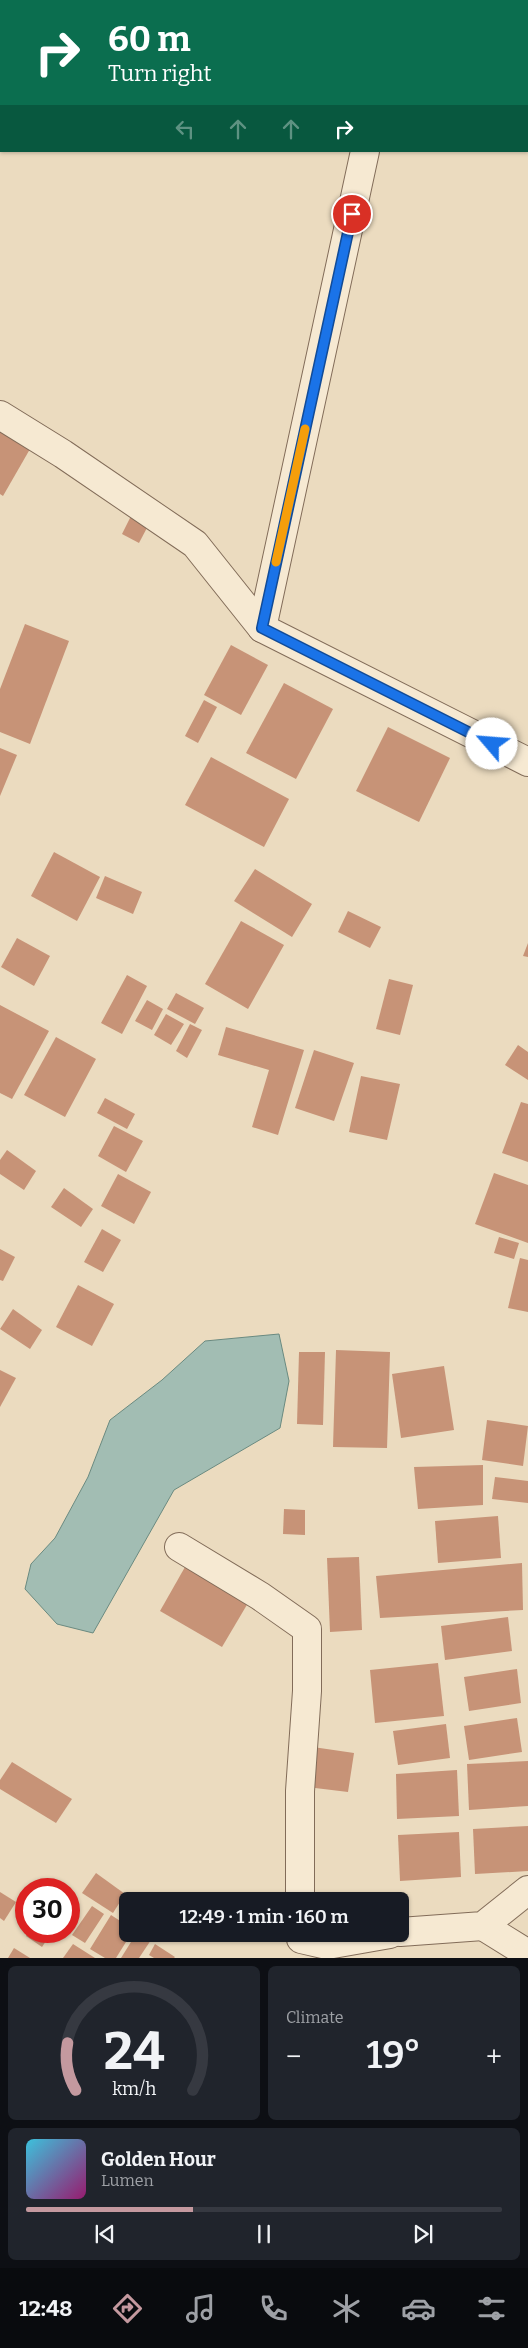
<!DOCTYPE html>
<meta charset="utf-8">
<style>
:root{--surface:#171b24;--page:#20242c;--text:#f1f3f6;--muted:#9ea1a6;--line:#363941;--accent:#c4999f}
body{margin:0;font-family:Bitter,serif;background:var(--page);color:var(--text);height:100vh;display:flex;flex-direction:column;font-size:19px;white-space:nowrap}
*{box-sizing:border-box;margin:0}
p{font-size:16px;color:var(--muted)}
.icon{flex:none;width:28px;height:28px;fill:none;stroke:currentColor;stroke-width:2;stroke-linecap:round;stroke-linejoin:round}
.map{position:relative;height:1958px;overflow:hidden}
.panel{display:flex;flex-direction:column;gap:8px;padding:8px;background:#0d0f14;flex:1}
.panel>*{flex:none}
.top-card{position:absolute;left:0px;top:0px;width:529px;height:152px;box-shadow:0 1px 4px #0004;background:#0b6e4f;color:#fff;overflow:hidden}
.speed{position:absolute;left:15px;top:1878px;display:flex;gap:10px;font-size:25px;font-weight:700;text-align:center}
.speed>*{display:grid;place-content:center;width:65px;height:65px;border-radius:50%;background:var(--surface);box-shadow:0 1px 4px #0004;line-height:1}
.speed .limit{border:8px solid #d22;background:#fff;color:#111}
.pin{position:absolute;display:grid;place-items:center;width:42px;height:42px;color:#fff;margin:-21px;border:2px solid #fff;border-radius:50%;box-shadow:0 1px 5px #0007}
.me{position:absolute;width:55px;margin:-28px;rotate:297deg;stroke-linejoin:round;filter:drop-shadow(0 0 4px #0008)}
.turn{display:flex;align-items:center;gap:18px;height:105px;padding:0 25px;font-size:22px}
.turn .icon{width:65px;height:65px;stroke-width:2.5}
.turn b{display:block;font-size:35px;line-height:42px}
.lanes{display:flex;align-items:center;height:48px;padding:0 25px;background:#0003;justify-content:center;gap:25px;direction:ltr}
.lanes .off{opacity:.35}
.big{font-size:38px;font-weight:600;line-height:1.1}
.panel .tile{flex:1;display:flex;flex-direction:column;justify-content:center;gap:8px;min-width:0;padding:0 18px;border-radius:8px;background:var(--page)}
.panel .dial{align-items:center;gap:0}
.dial svg{height:130px;overflow:visible;fill:none;stroke:var(--line);stroke-width:7;stroke-linecap:round;text-anchor:middle}
.dial text{fill:var(--text);stroke:none}
.song{display:flex;align-items:center;gap:15px}
.cover{width:60px;height:60px;border-radius:8px;background:linear-gradient(135deg,hsl(190 70% 55%),hsl(320 70% 35%))}
.played{height:5px;border-radius:2px;background:linear-gradient(90deg,var(--accent) 35%,var(--line) 35%)}
.keys{display:flex;justify-content:space-around;direction:ltr}
.heat{display:flex;justify-content:space-between;align-items:center;font-size:28px;direction:ltr}
.panel .tiles{flex:1;display:grid;gap:8px;grid-template-columns:1fr 1fr}
.tile:last-child{grid-column:span 2}
.trip{position:absolute;left:119px;top:1892px;width:290px;height:50px;border-radius:8px;background:var(--surface);box-shadow:0 1px 4px #0004;font-weight:600;line-height:50px;text-align:center}
.menu{display:flex;height:80px;justify-content:space-around;align-items:center;background:#090b0e;color:var(--muted)}
.menu .icon{width:35px;height:35px}
.menu .on{color:var(--accent)}
.menu b{font-size:22px;color:var(--text)}
.map>svg:first-child{display:block}
</style>
<div class="map">
<svg width="528" height="1958" viewBox="0 0 528 1958">
<rect width="100%" height="100%" fill="#ebdbbf"/>
<path fill="#a2bdb3" stroke="#6a8a80" d="M279 1334 289 1381 280 1428 174 1490 93 1633 57 1624 25 1589 31 1564 55 1538 88 1477 110 1420 162 1380 205 1341Z"/>
<g fill="#c79377">
<path d="M0 431 30 449 3 496 0 494Z"/>
<path d="M132 514 149 524 139 543 122 534Z"/>
<path d="M25 624 69 641 30 744 0 732V689Z"/>
<path d="M231 645 268 665 241 715 204 695Z"/>
<path d="M284 683 333 709 296 779 246 753Z"/>
<path d="M204 700 217 707 198 743 185 736Z"/>
<path d="M388 727 450 758 419 822 356 791Z"/>
<path d="M0 748 17 755 0 796Z"/>
<path d="M211 757 289 799 264 847 185 805Z"/>
<path d="M54 852 100 877 77 921 31 896Z"/>
<path d="M255 869 312 904 292 937 234 901Z"/>
<path d="M105 876 142 892 133 914 96 898Z"/>
<path d="M348 911 381 927 370 948 338 932Z"/>
<path d="M241 921 284 945 248 1009 205 984Z"/>
<path d="M17 938 50 956 34 986 1 967Z"/>
<path d="M528 943V957L523 956Z"/>
<path d="M127 975 147 986 122 1034 101 1023Z"/>
<path d="M389 979 413 985 400 1035 376 1029Z"/>
<path d="M176 993 204 1008 195 1024 167 1009Z"/>
<path d="M147 1000 163 1009 152 1030 135 1021Z"/>
<path d="M0 1005 49 1031 12 1099 0 1093Z"/>
<path d="M166 1014 184 1024 171 1045 154 1035Z"/>
<path d="M190 1024 202 1030 187 1058 176 1051Z"/>
<path d="M226 1027 304 1050 278 1135 252 1127 269 1070 218 1055Z"/>
<path d="M56 1037 96 1059 65 1117 24 1095Z"/>
<path d="M518 1045 528 1052V1080L505 1065Z"/>
<path d="M314 1050 354 1063 334 1121 295 1108Z"/>
<path d="M361 1076 400 1084 387 1140 349 1132Z"/>
<path d="M105 1098 135 1114 127 1129 97 1113Z"/>
<path d="M521 1102 528 1104V1162L502 1153Z"/>
<path d="M114 1126 143 1141 126 1172 98 1156Z"/>
<path d="M7 1150 36 1171 24 1190 0 1174V1160Z"/>
<path d="M494 1173 528 1185V1243L475 1224Z"/>
<path d="M118 1174 151 1192 134 1224 101 1206Z"/>
<path d="M64 1188 93 1209 81 1227 51 1207Z"/>
<path d="M102 1229 121 1240 103 1272 84 1262Z"/>
<path d="M499 1237 519 1243 514 1259 494 1253Z"/>
<path d="M0 1249 15 1257 3 1281 0 1280Z"/>
<path d="M520 1258 528 1260V1312L508 1308Z"/>
<path d="M78 1285 114 1304 92 1346 56 1327Z"/>
<path d="M13 1309 42 1330 30 1349 0 1329Z"/>
<path d="M336 1350 390 1352 387 1448 333 1447Z"/>
<path d="M299 1352H325L323 1425 297 1424Z"/>
<path d="M444 1366 454 1430 401 1438 392 1374Z"/>
<path d="M0 1370 16 1378 0 1407Z"/>
<path d="M487 1420 528 1426 523 1466 482 1460Z"/>
<path d="M483 1465V1505L418 1509 414 1467Z"/>
<path d="M495 1477 528 1481V1503L492 1499Z"/>
<path d="M284 1509 305 1510V1535L283 1534Z"/>
<path d="M498 1516 501 1558 438 1563 435 1521Z"/>
<path d="M359 1557 362 1630 330 1632 327 1558Z"/>
<path d="M522 1563 523 1610 380 1618 376 1576Z"/>
<path d="M185 1567 248 1603 222 1647 160 1611Z"/>
<path d="M508 1617 512 1651 445 1660 441 1626Z"/>
<path d="M438 1663 444 1716 375 1723 370 1670Z"/>
<path d="M517 1669 521 1703 469 1711 464 1677Z"/>
<path d="M517 1718 522 1752 469 1760 464 1726Z"/>
<path d="M446 1724 450 1758 398 1765 393 1731Z"/>
<path d="M313 1747 354 1753 348 1792 307 1787Z"/>
<path d="M528 1761V1806L469 1810 467 1764Z"/>
<path d="M12 1762 72 1799 56 1823 0 1789V1780Z"/>
<path d="M457 1770 459 1816 397 1819 396 1774Z"/>
<path d="M528 1826V1871L475 1874 473 1829Z"/>
<path d="M459 1832 461 1877 400 1881 398 1835Z"/>
<path d="M96 1873 125 1894 113 1913 82 1893Z"/>
<path d="M39 1882 49 1889H34Z"/>
<path d="M0 1892 16 1902 4 1921 0 1918Z"/>
<path d="M92 1906 104 1914 85 1943 72 1935Z"/>
<path d="M111 1915 128 1926V1934H131L116 1958H105L90 1949Z"/>
<path d="M28 1931H44L50 1935 42 1947 26 1936Z"/>
<path d="M136 1934H155L139 1958H121Z"/>
<path d="M73 1944 95 1958H63Z"/>
<path d="M155 1944 175 1957 174 1958H154L149 1955Z"/>
<path d="M14 1948 30 1958H8Z"/>
</g>
<g fill="none" stroke-linecap="round" stroke-linejoin="round">
<defs>
<g id="minor">
<path d="M394 1 395 0"/>
<path d="M0 415 63 454 195 544 262 628 528 762"/>
<path d="M262 628 365 151"/>
<path d="M179 1547 260 1596 307 1629V1691L300 1791V1901"/>
<path d="M483 1926 528 1954"/>
<path d="M400 1932 483 1926 528 1890"/>
<path d="M301 1934V1939L327 1945 390 1934"/>
</g>
</defs>
<use href="#minor" stroke="#826c59" stroke-width="30"/>
<use href="#minor" stroke="#f6e9d2" stroke-width="28"/>
</g>
<g fill="none" stroke-linecap="round" stroke-linejoin="round">
<defs>
<path id="route" d="M352 214 262 628 492 744"/>
</defs>
<use href="#route" stroke="#114b97" stroke-width="12"/>
<use href="#route" stroke="#1a73e8" stroke-width="9"/>
<path stroke="#f59e0b" stroke-width="9" d="M276 562 305 429"/>
</g>
</svg>
<div class="speed"><div class="limit">30</div></div>
<div class="pin" style="left:352px;top:214px;background:#d93025"><svg class="icon" aria-label="arrive" viewBox="0 0 24 24"><path d="M6 21V4h12l-3 4 3 4H6"/></svg></div>
<svg class="me" style="left:492px;top:744px" viewBox="-20 -20 40 40"><circle r="19" fill="#fff"/><path d="M0-13L10 11 0 6-10 11z" fill="#1a73e8"/></svg>
<div class="trip">12:49 · 1 min · 160 m</div>
<div class="top-card">
<div class="turn"><svg class="icon" aria-label="right" viewBox="0 0 24 24"><path d="M7 20v-9h11M14 6l5 5-5 5"/></svg><div><b>60 m</b>Turn right</div></div>
<div class="lanes"><svg class="icon off" aria-label="left" viewBox="0 0 24 24"><path d="M17 20v-9H6M10 6l-5 5 5 5"/></svg><svg class="icon off" aria-label="ahead" viewBox="0 0 24 24"><path d="M12 20V5M6 11l6-6 6 6"/></svg><svg class="icon off" aria-label="ahead" viewBox="0 0 24 24"><path d="M12 20V5M6 11l6-6 6 6"/></svg><svg class="icon" aria-label="right" viewBox="0 0 24 24"><path d="M7 20v-9h11M14 6l5 5-5 5"/></svg></div>
</div>
</div>
<section class="panel">
<div class="tiles">
<div class="tile dial"><svg viewBox="0 0 100 80">
<path d="M14 69A42 42 0 1 1 86 69"/>
<path d="M14 69A42 42 0 0 1 9 40" stroke="#c4999f"/>
<text x="50" y="56" font-size="32" font-weight="700">24</text>
<text x="50" y="72" font-size="11">km/h</text>
</svg></div>
<div class="tile"><p>Climate</p>
<div class="heat"><a>−</a><b class="big">19°</b><a>+</a></div>
</div>
<div class="tile">
<div class="song"><i class="cover"></i><div><b>Golden Hour</b><p>Lumen</p></div></div>
<div class="played"></div>
<div class="keys"><svg class="icon" aria-label="previous" viewBox="0 0 24 24"><path d="M18 5L8 12l10 7zM5 5v14"/></svg><svg class="icon" aria-label="pause" viewBox="0 0 24 24"><path d="M8 5v14M16 5v14"/></svg><svg class="icon" aria-label="next" viewBox="0 0 24 24"><path d="M6 5l10 7-10 7zM19 5v14"/></svg></div>
</div>
</div>
</section>
<nav class="menu">
<b>12:48</b>
<svg class="icon on" aria-label="directions" viewBox="0 0 24 24"><path d="M12 3l9 9-9 9-9-9zM9 14v-3h6M13 9l2 2-2 2"/></svg>
<svg class="icon" aria-label="music" viewBox="0 0 24 24"><path d="M9 18V5l10-2v13"/><circle cx="6" cy="18" r="3"/><circle cx="16" cy="16" r="3"/></svg>
<svg class="icon" aria-label="phone" viewBox="0 0 24 24"><path d="M5 4h4l2 5-3 2q2 4 5 5l2-3 5 2v4C11 20 4 13 5 4z"/></svg>
<svg class="icon" aria-label="climate" viewBox="0 0 24 24"><path d="M12 3v18M4 7l16 10M4 17L20 7"/></svg>
<svg class="icon" aria-label="car" viewBox="0 0 24 24"><path d="M5 17H2v-5l4-1 3-4h7l3 4 3 1v5h-3M9 17h6M6 11h13"/><circle cx="7" cy="17" r="2"/><circle cx="17" cy="17" r="2"/></svg>
<svg class="icon" aria-label="filters" viewBox="0 0 24 24"><path d="M4 7h16M4 17h16"/><circle cx="9" cy="7" r="2"/><circle cx="15" cy="17" r="2"/></svg>
</nav>
